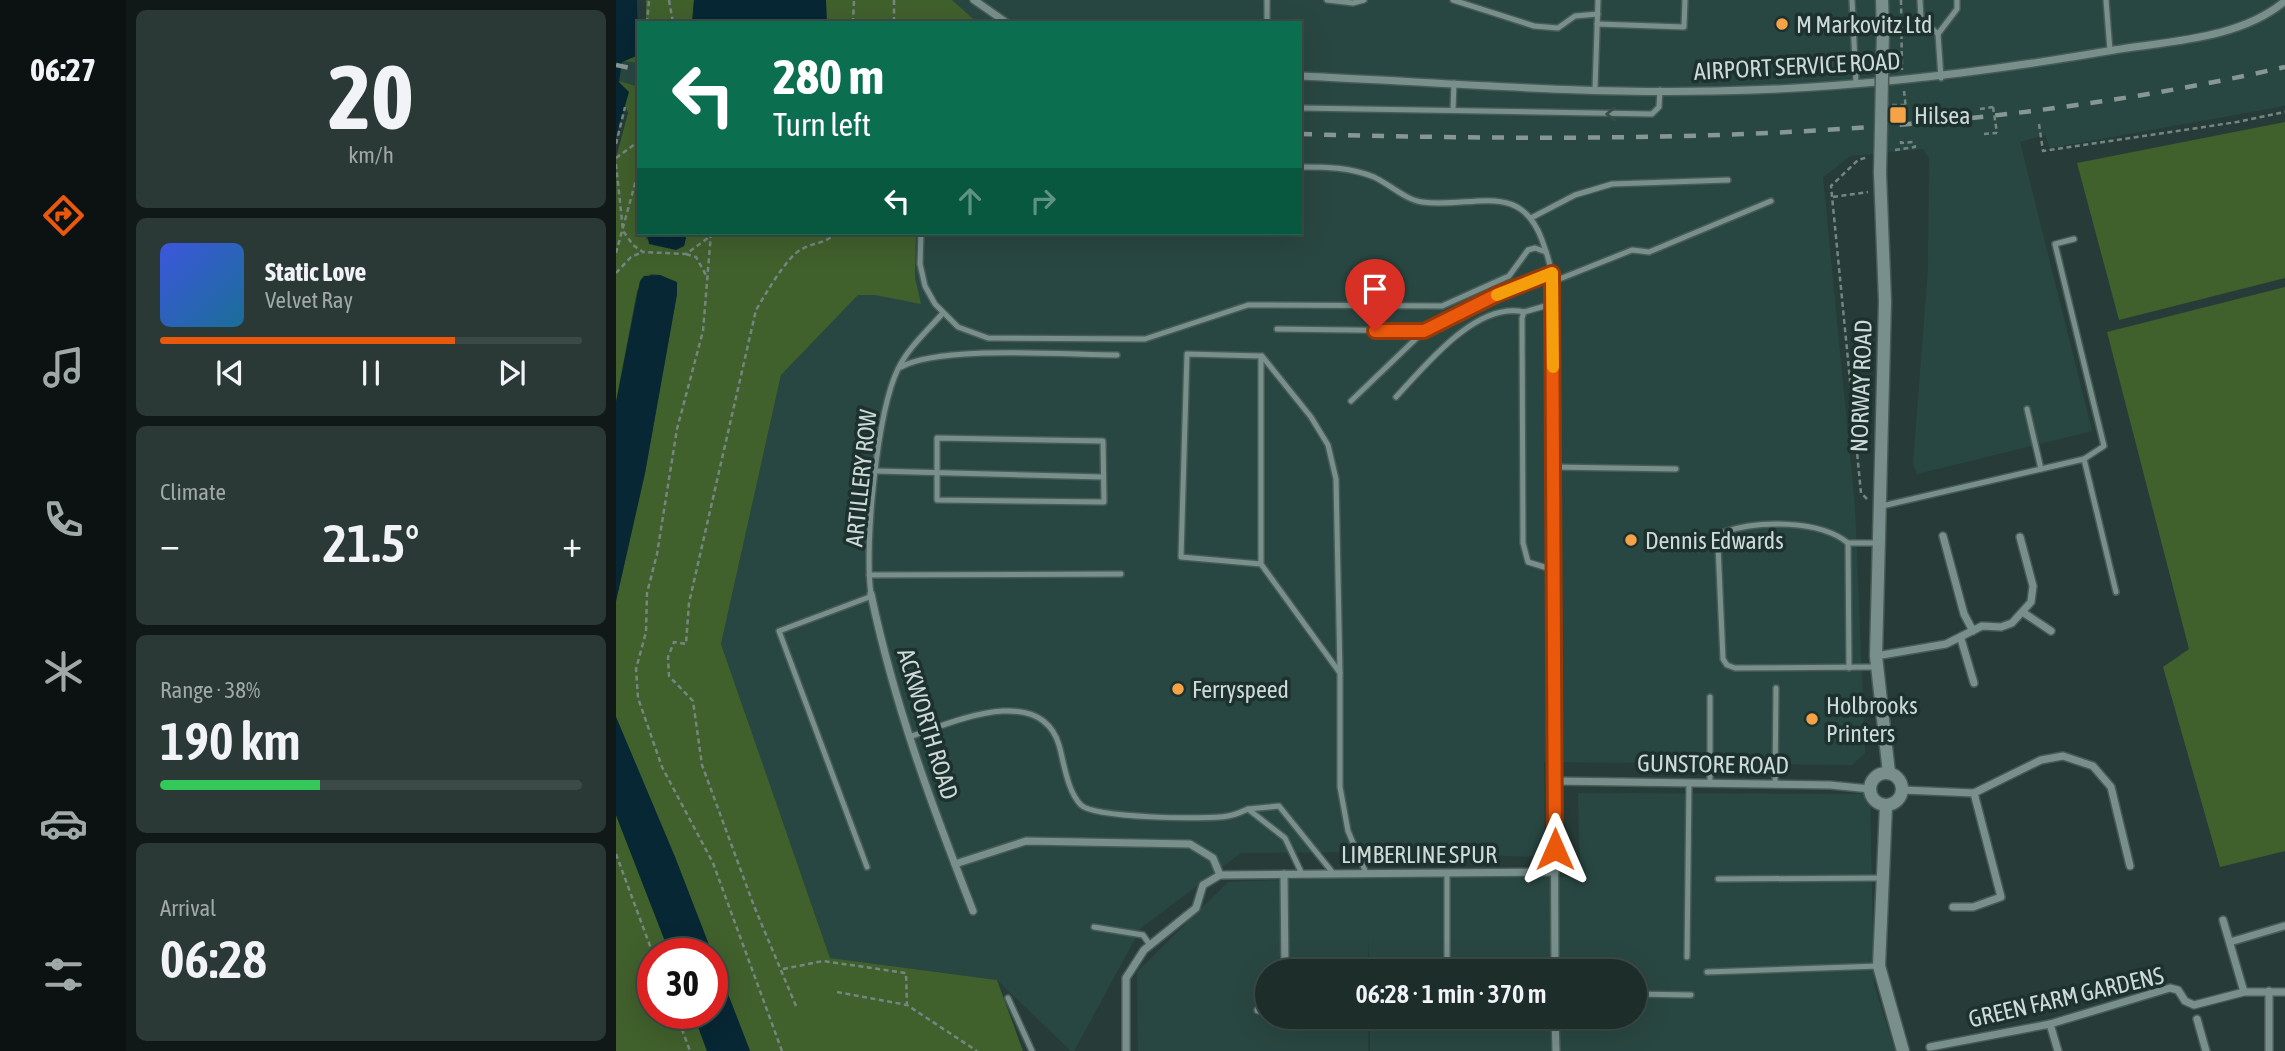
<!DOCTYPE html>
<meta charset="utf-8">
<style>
:root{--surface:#1d2d2a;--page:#2a3936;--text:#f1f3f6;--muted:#a0a8a8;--line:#3b4947;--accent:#ea580c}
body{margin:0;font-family:"Asap Condensed",sans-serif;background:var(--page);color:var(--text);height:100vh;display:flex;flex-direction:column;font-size:26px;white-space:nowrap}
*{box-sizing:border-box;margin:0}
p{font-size:23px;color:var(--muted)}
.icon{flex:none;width:38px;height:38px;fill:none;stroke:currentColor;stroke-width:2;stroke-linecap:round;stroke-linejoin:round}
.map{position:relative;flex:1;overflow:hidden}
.side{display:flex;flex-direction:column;gap:10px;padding:10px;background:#101917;width:490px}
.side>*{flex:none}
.guide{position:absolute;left:21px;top:21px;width:665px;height:214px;border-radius:0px;box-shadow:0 7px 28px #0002,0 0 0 2px var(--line);background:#0b6e4f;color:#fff;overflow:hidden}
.speed{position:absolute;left:21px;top:938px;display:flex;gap:14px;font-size:35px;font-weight:700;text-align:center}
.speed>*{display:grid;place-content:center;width:91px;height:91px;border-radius:50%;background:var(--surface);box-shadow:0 7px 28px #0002,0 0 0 2px var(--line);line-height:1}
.speed .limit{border:10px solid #d22;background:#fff;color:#111}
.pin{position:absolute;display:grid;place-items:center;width:60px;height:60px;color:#fff;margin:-72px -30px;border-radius:50% 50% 50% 0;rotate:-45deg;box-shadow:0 0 7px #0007}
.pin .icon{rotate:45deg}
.me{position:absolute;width:77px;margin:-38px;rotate:0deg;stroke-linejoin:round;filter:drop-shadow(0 0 5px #0008)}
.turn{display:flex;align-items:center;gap:24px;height:147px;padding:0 21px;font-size:32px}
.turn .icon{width:91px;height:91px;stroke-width:2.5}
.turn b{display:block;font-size:49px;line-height:60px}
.lanes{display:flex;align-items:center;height:66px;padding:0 21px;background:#0003;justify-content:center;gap:35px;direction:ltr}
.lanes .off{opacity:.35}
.big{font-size:52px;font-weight:600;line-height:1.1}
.side .tile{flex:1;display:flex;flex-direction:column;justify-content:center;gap:10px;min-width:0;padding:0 24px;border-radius:10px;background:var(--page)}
.side .dial{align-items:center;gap:0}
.dial b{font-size:91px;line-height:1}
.song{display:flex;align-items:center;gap:21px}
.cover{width:84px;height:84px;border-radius:10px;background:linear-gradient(135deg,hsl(230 70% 55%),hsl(200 70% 35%))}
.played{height:7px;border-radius:4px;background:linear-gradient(90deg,var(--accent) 70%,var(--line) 70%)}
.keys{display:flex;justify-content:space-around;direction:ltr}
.heat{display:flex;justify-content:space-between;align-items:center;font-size:38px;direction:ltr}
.charge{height:10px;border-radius:5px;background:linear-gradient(90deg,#34c759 38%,var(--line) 0)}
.trip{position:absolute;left:639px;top:959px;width:392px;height:70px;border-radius:35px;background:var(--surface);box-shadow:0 7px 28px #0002,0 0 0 2px var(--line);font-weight:600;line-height:70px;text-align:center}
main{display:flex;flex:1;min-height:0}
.dock{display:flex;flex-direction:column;width:126px;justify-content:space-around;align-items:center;background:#0c1211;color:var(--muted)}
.dock .icon{width:49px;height:49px}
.dock .on{color:var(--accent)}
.dock b{font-size:32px;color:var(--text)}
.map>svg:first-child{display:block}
</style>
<main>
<nav class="dock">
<b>06:27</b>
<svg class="icon on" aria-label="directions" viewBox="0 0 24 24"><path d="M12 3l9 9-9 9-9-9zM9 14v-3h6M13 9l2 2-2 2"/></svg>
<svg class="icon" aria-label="music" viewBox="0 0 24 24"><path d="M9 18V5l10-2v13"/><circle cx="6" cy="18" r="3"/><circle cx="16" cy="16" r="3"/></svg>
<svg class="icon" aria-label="phone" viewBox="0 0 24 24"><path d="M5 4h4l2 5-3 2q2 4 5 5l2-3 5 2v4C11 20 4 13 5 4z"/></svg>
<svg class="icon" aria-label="climate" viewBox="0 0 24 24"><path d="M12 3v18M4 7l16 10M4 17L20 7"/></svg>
<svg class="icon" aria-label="car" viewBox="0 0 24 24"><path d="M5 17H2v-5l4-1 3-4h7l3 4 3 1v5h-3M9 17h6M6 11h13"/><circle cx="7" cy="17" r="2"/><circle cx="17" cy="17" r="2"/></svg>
<svg class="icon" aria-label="filters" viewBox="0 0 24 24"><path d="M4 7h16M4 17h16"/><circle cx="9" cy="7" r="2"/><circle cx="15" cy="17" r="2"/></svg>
</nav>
<section class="side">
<div class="tile dial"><b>20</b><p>km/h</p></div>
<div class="tile">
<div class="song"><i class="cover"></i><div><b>Static Love</b><p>Velvet Ray</p></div></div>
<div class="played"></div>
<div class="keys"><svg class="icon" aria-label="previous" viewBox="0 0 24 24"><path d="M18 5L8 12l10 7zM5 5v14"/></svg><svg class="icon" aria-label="pause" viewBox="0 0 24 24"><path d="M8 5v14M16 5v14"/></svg><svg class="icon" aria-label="next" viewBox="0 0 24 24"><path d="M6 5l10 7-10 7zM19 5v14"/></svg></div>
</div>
<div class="tile"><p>Climate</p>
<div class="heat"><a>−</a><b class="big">21.5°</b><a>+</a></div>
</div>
<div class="tile"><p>Range · 38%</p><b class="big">190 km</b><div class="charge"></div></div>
<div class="tile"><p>Arrival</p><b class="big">06:28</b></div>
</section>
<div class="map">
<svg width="1669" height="1051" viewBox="0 0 1669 1051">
<rect width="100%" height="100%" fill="#273c38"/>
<g fill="#294742">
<path d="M336 0H1669V106L1434 148 1429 135 1404 142 1476 431 1301 474 1297 464 1312 268 1313 158 1307 149 1235 156 1207 177 1239 507 1249 753 1236 765 928 762 929 857 754 852 625 853 525 928 458 1051H455L381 980 214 958 105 644 165 375 242 295H259L304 303 299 278 300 233H684V23H362Z"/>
<path d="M6 61 23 63V87L3 82Z"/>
<path d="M962 793 1254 794 1258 985 1279 1051H754V1017H1018V971H753V933L752 971H651V1017H752V1051H522L521 972 612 882 752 877H964Z"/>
</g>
<g fill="#40602c">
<path d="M0 0H21L23 63 6 61 3 81 23 87V233H31L30 239 68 246 71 233H300L299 278 305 304 259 295H242L165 375 105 644 214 958 381 980 407 1051H134L59 857 0 717V601L29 473 61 294 44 275 35 274 21 291 0 402V158L12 113 9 105 0 137Z"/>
<path d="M30 0H78L76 23H30Z"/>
<path d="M165 0H336L362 23H149Z"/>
<path d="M1669 122V278L1503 320 1461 163Z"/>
<path d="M1669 287V851L1604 867 1547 667 1573 649 1491 332Z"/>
<path d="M0 815 54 954H37V1013H77L91 1051H0Z"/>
</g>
<g fill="#072734">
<path d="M0 0H21L23 55 6 62 3 82 13 92 0 137Z"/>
<path d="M78 0H210L211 23H76Z"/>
<path d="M31 233H71L68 246 60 250 33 244Z"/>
<path d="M44 275 61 282V294L29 473 0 601V402L24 281 28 276Z"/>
<path d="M0 717 59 857 134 1051H91L77 1013H96V954H54L0 815Z"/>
</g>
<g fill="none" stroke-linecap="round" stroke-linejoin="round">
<defs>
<g id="service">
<path d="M651 0V23"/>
<path d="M711 0 737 3 748 0"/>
<path d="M837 0 918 26 942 28 959 16 982 14"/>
<path d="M1236 0 1240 83"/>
<path d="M1304 0 1305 19 1322 34 1325 78"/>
<path d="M1490 0 1494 51"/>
<path d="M981 24 1068 27 1069 0"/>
<path d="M1322 34 1341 9V0"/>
<path d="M979 89 982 0"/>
<path d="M684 108 1036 114 1043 107 1044 90"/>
<path d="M837 110 838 83"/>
<path d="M684 167C711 167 733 167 758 177 773 184 790 200 806 202 856 209 904 179 926 240 931 254 936 268 936 282L1016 250 1033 252 1155 201"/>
<path d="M915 218 959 195 996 184 1112 180"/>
<path d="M305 233 304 264 309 286 319 304 342 327 372 338 529 339 632 305 826 306 893 276 912 250 919 248 930 252"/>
<path d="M936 304 908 312 906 318 907 543 912 562 938 570"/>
<path d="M661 329 808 331"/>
<path d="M646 356 695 417 712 445 720 479 724 673"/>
<path d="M285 367C325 345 450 355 501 355"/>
<path d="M780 397C809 366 860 301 908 312"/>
<path d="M735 401 808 331 882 294 936 273"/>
<path d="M1411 409 1425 469"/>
<path d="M321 438 487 441 488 502 321 500Z"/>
<path d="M1468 459 1500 592"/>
<path d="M937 467 1060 469"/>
<path d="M260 471 487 477"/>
<path d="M1266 506 1468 459 1488 446 1439 244 1458 239"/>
<path d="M1232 543C1204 520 1143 520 1108 532L1102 546 1107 659 1111 665 1119 668 1259 667"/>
<path d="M645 564 565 557 571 354 645 356V564L724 673V787L732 831 750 873"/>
<path d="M253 575 505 574"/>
<path d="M255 594C248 546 261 412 282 369 292 348 311 331 326 314"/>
<path d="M1233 668 1232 543H1262"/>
<path d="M293 737C335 723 424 682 443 745 448 762 451 791 465 805 478 818 591 820 612 816 619 815 625 812 632 809"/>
<path d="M1094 784V697"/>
<path d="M1159 785 1160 688"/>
<path d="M251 867 163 631 256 596"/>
<path d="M686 874 669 838 632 809 663 806 717 873"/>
<path d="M1102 879 1266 878"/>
<path d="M478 927 527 935 534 945"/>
<path d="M1071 957 1073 783"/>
<path d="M831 971V873"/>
<path d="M1091 972 1263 966"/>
<path d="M1018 994 1075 995"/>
<path d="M392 998 416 1051"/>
</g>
<g id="minor">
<path d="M358 0 391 23"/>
<path d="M684 76C822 82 960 94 1098 91 1233 89 1365 73 1498 50 1554 41 1624 39 1669 1"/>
<path d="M936 282 939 971"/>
<path d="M1327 536 1348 614 1357 631"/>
<path d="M255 594C278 704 316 806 357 911"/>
<path d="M1408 613 1435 631"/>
<path d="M1345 639 1358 683"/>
<path d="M1260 656 1330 644 1366 626 1385 627 1396 623 1415 602 1417 586 1404 537"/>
<path d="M939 781 1214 785 1254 789"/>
<path d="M1287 790 1358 793 1425 760 1447 756 1477 766 1495 787 1514 866"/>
<path d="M339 864 410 841 574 844 597 858 604 875"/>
<path d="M668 874 669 971"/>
<path d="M1337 907H1357L1385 897 1358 793"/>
<path d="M1607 920 1628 992"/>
<path d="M1614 942 1668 926"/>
<path d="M642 1010H651"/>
<path d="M939 1017 940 1051"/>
<path d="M1581 1019 1590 1051"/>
<path d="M1434 1024 1442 1051"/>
<path d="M1314 1047 1434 1024 1554 988 1562 990 1569 1001 1578 1005 1628 992H1669"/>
<path d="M510 1051V978L528 950 580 908 587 885 604 875 939 872"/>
<path d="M1653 1051V991"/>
</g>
<g id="tertiary">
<path d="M1266 0 1267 31"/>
<path d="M1264 173 1269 301 1260 656 1273 773"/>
<circle cx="1270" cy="789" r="16"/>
<path d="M1270 806 1263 966 1287 1051"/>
</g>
</defs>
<use href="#service" stroke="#485a56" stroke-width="8"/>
<use href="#minor" stroke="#485a56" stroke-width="10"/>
<use href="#tertiary" stroke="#485a56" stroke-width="15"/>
<g stroke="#758682" stroke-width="2.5" stroke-dasharray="5 3.5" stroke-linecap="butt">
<path d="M53 0 57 23"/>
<path d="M278 0V23"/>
<path d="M1285 0 1286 70"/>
<path d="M31 23 33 0"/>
<path d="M237 23 238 0"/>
<path d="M1288 91 1290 109"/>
<path d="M1276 105H1291"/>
<path d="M1364 109 1377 107"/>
<path d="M1423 124 1427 151 1621 122 1669 112"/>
<path d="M1368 134 1381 133"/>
<path d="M1285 141V143L1298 142"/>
<path d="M0 144 9 107"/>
<path d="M1279 150 1299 147 1298 142"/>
<path d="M0 158 23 141"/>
<path d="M0 164 7 231 17 245 27 252 70 254 92 238"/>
<path d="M1217 197 1252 192"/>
<path d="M95 233 87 331 61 429 41 554 31 593 30 632 20 669 22 698 46 767 97 863 166 1051"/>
<path d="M0 253 23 169"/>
<path d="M70 254 80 257 90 275"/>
<path d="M0 273 15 257 27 252"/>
<path d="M1251 499 1245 493 1215 186 1242 160 1252 157"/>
<path d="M0 854 37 954"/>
<path d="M167 969 207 961 290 973 291 1005"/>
<path d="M221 992 291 1005 361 1051"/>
<path d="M180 1006 138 906 86 765 77 701 53 676 52 657 58 642 70 644 73 603 140 310C149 295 171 256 186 249 199 242 209 244 220 233"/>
<path d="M60 1013 74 1051"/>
</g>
<use href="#service" stroke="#788f8b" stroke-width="5"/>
<use href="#minor" stroke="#788f8b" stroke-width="7"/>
<use href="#tertiary" stroke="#788f8b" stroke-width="12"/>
<g stroke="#879794" stroke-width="4.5" stroke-dasharray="12 12" stroke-linecap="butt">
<path d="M0 65 23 70"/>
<path d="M684 134C1017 143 1343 141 1669 67"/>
</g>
<defs>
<path id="tertiary-bridge" d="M1264 173 1267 31"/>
</defs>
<use href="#tertiary-bridge" stroke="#485a56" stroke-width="15" stroke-linecap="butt"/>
<path stroke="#758682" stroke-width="2.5" stroke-dasharray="5 3.5" stroke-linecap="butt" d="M1377 107 1381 133"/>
<use href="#tertiary-bridge" stroke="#788f8b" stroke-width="12"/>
</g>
<defs><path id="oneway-chevron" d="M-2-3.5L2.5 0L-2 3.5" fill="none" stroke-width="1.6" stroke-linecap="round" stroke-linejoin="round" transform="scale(1.75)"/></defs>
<use stroke="#384d4a" href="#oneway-chevron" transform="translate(995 114) rotate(180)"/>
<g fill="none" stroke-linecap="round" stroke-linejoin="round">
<defs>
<path id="route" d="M759 331H808L882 294 936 273 939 849"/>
</defs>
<use href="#route" stroke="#983908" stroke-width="18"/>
<use href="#route" stroke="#ea580c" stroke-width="12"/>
<path stroke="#f59e0b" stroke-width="12" d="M881 295 936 273 937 367"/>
</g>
<g fill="#f6a247" stroke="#1d312e" stroke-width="2.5">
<circle cx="1166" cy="24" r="7"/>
<rect x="1273" y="106" width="18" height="18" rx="3.5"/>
<circle cx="1015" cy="540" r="7"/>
<circle cx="562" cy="689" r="7"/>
<circle cx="1196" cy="719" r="7"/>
</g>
<g text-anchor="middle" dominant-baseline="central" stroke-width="7" stroke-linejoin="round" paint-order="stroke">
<g font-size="24" fill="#cedad7" stroke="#1d312e" text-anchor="start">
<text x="1180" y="24">M Markovitz Ltd</text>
<text x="1298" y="115">Hilsea</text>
<text x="1029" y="540">Dennis Edwards</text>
<text x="576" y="689">Ferryspeed</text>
<text x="1210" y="705">Holbrooks<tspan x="1210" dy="28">Printers</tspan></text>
</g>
<g font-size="24" fill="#cedad7" stroke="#1d312e">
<text transform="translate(1181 66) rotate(-3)">AIRPORT SERVICE ROAD</text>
<text transform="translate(1245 386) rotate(-88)">NORWAY ROAD</text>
<text transform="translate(245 478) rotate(-84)">ARTILLERY ROW</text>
<text transform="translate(312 724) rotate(73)">ACKWORTH ROAD</text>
<text transform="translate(1097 764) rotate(1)">GUNSTORE ROAD</text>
<text x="803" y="854">LIMBERLINE SPUR</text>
<text transform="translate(1450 997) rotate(-13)">GREEN FARM GARDENS</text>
</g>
</g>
</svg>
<div class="speed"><div class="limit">30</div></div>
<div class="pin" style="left:759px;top:331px;background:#d93025"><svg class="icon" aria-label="arrive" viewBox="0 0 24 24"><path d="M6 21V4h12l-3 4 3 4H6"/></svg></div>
<svg class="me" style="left:939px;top:849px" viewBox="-20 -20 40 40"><path d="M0-17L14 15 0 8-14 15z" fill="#ea580c" stroke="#fff" stroke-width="4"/></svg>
<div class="trip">06:28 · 1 min · 370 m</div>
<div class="guide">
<div class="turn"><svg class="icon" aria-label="left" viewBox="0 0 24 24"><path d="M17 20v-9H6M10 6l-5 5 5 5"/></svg><div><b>280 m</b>Turn left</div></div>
<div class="lanes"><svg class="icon" aria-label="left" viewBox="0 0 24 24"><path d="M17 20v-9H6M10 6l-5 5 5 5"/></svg><svg class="icon off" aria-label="ahead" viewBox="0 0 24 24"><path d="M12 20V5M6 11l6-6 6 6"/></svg><svg class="icon off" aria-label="right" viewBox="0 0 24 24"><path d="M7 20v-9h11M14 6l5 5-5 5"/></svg></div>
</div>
</div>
</main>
